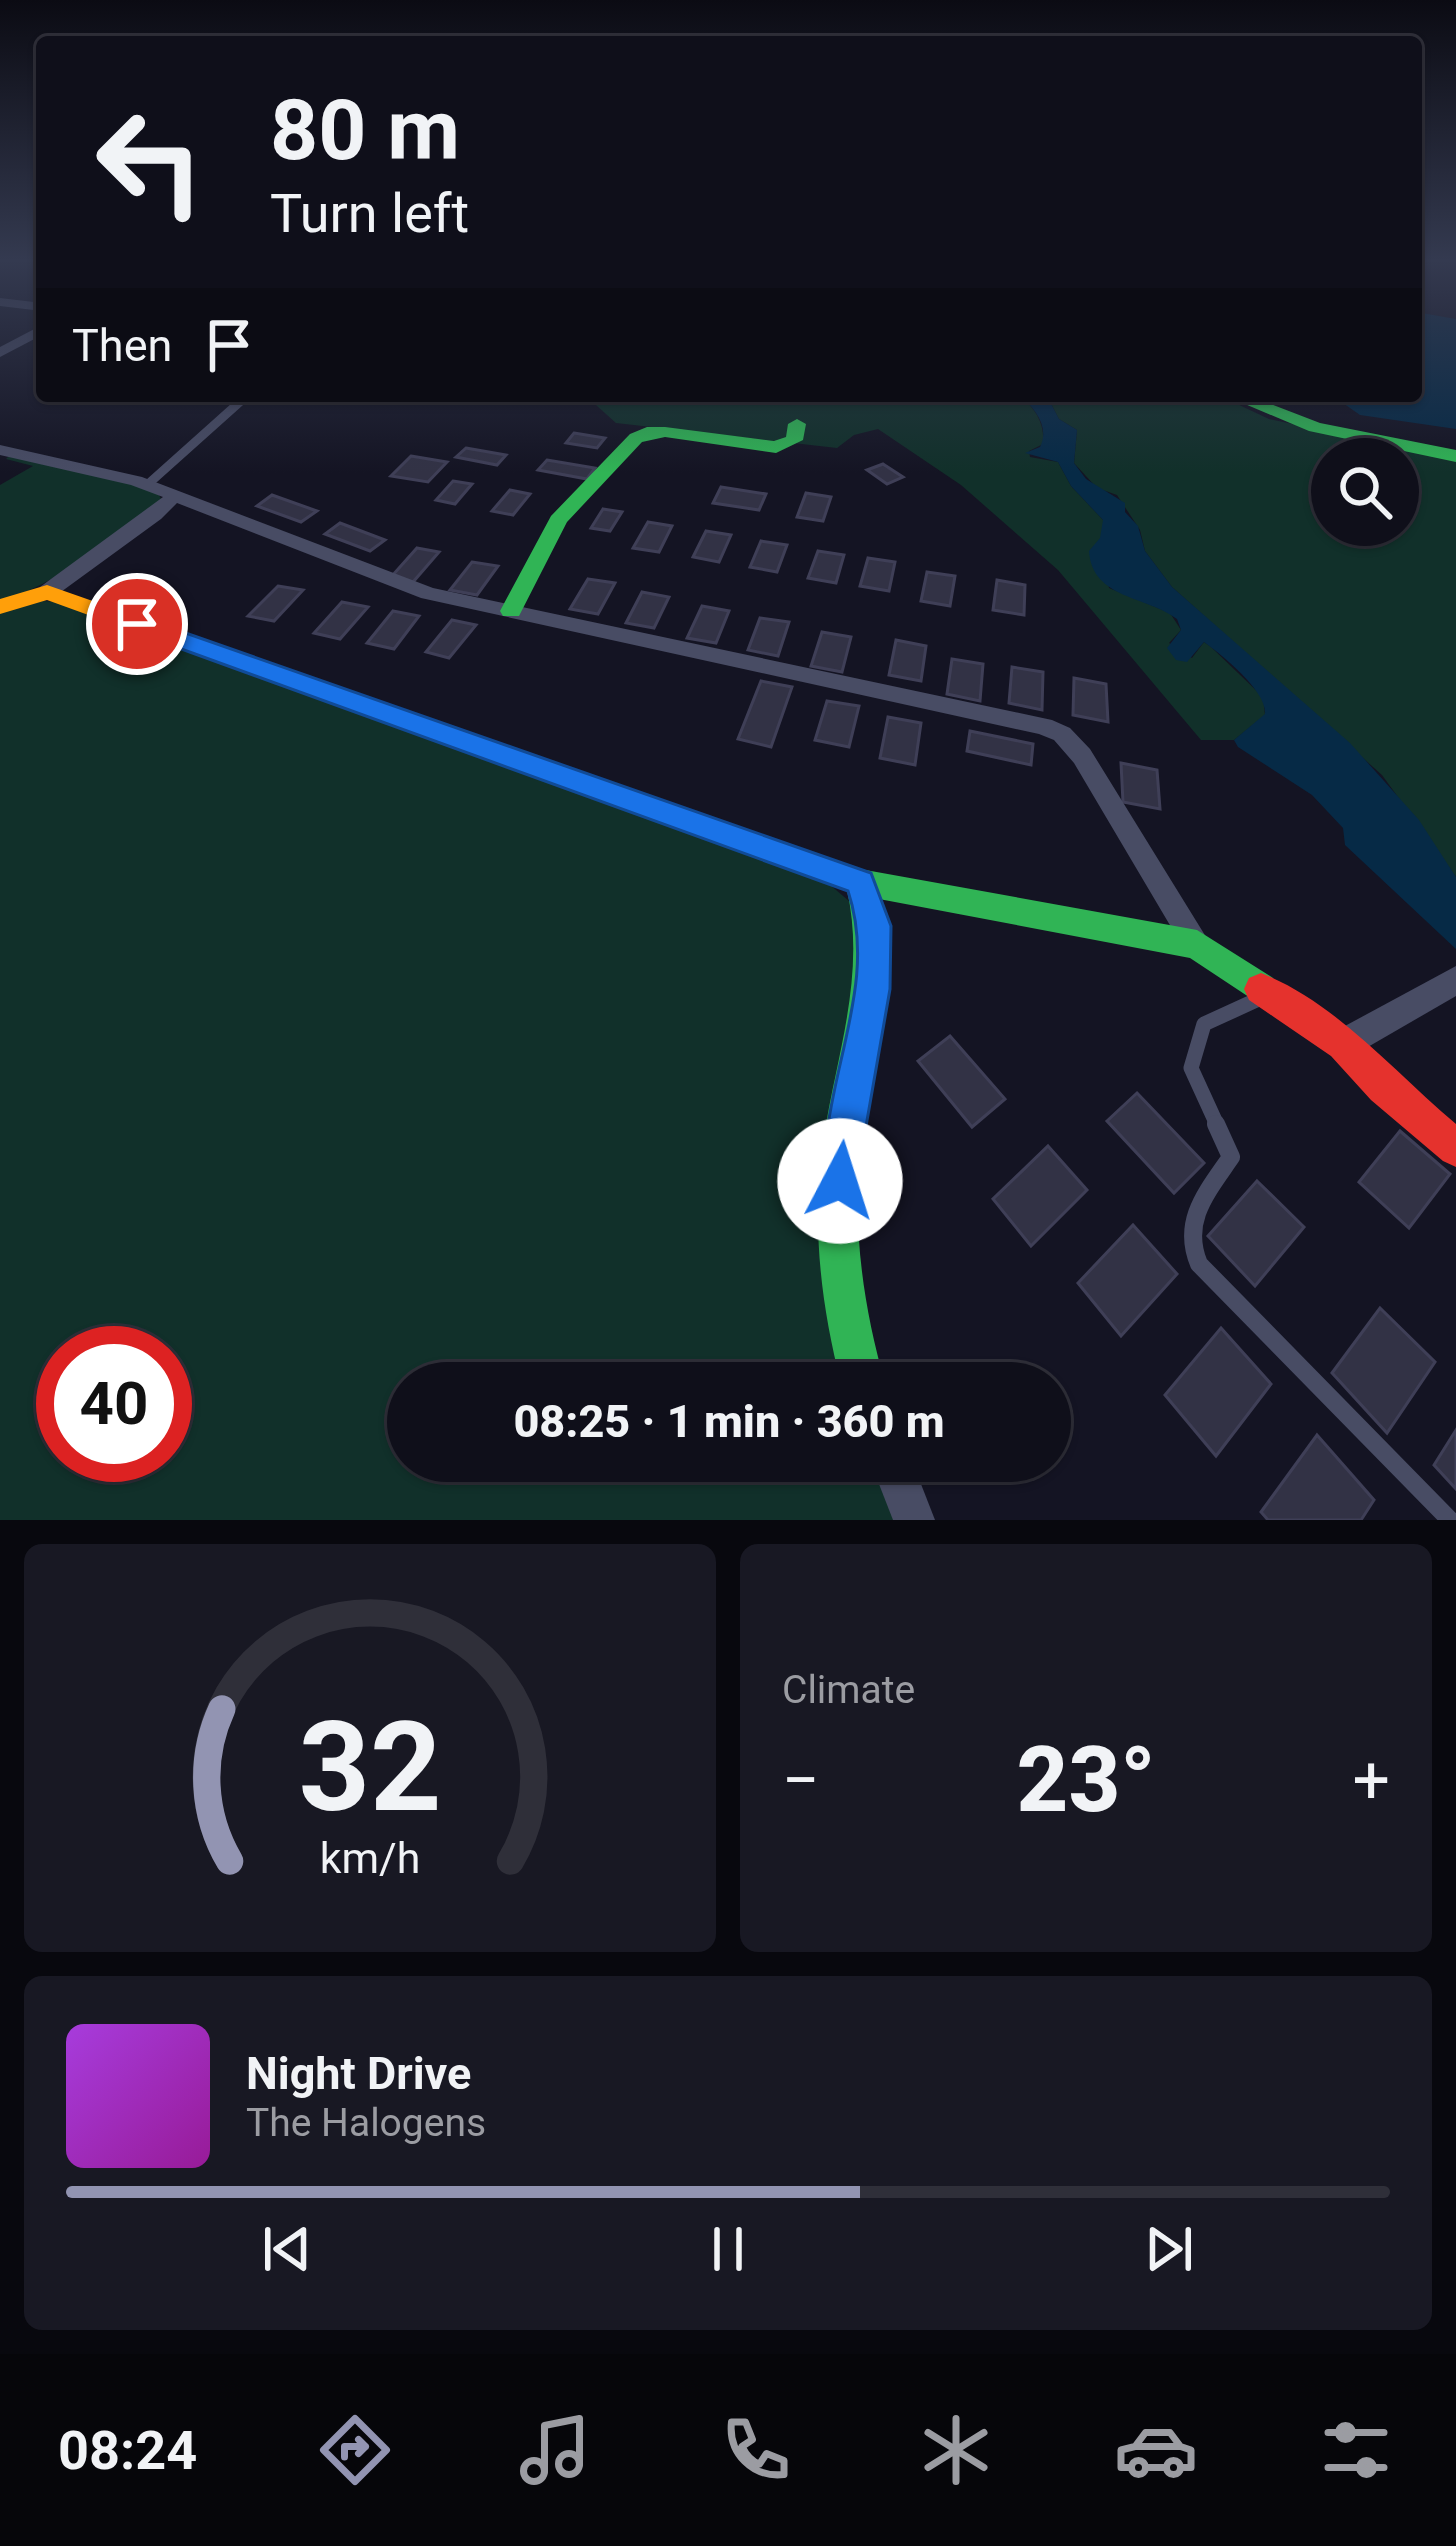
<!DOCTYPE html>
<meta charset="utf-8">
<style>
:root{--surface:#0f0f1a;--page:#181823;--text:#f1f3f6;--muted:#9b9ca2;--line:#2f2f39;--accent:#9294b2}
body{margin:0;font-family:Roboto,sans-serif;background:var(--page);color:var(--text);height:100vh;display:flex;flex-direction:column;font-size:45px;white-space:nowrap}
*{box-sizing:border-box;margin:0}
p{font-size:39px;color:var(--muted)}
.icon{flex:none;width:66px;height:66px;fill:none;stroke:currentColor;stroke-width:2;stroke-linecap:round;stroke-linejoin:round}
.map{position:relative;height:1520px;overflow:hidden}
.panel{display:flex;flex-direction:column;gap:24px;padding:24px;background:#08080e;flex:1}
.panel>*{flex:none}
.banner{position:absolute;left:36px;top:36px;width:1386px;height:366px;border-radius:12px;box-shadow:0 3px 9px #0004,0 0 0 3px var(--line);background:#0f0f1a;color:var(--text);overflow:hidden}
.buttons{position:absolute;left:1311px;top:438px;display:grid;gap:24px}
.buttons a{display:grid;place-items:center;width:108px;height:108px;border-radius:50%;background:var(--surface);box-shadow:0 3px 9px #0004,0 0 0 3px var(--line);font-size:60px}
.speed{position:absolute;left:36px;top:1326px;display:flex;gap:24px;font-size:60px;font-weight:700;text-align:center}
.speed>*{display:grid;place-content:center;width:156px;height:156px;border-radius:50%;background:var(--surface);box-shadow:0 3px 9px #0004,0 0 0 3px var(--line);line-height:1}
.speed .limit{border:18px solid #d22;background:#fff;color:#111}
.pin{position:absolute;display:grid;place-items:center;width:102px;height:102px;color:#fff;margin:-51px;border:6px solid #fff;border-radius:50%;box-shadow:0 3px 12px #0007}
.me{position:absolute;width:132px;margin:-66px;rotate:5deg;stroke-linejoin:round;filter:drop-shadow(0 0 9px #0008)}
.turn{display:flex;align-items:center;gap:42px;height:252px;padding:0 36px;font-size:54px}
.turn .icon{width:156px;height:156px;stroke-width:2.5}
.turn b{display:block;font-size:84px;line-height:102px}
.then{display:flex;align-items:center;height:114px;padding:0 36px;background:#0003;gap:24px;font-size:45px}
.big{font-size:90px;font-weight:800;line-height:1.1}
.panel .card{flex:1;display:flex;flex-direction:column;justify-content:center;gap:18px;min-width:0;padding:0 42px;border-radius:18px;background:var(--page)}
.panel .dial{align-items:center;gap:0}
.dial svg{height:312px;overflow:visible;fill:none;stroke:var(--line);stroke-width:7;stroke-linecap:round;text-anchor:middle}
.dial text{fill:var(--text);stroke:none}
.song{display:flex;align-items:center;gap:36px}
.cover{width:144px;height:144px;border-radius:18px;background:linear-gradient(135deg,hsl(280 70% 55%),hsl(300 70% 35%))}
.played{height:12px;border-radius:6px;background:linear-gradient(90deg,var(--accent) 60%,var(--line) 60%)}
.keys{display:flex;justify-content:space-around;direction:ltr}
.heat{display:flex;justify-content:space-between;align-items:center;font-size:66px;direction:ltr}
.panel .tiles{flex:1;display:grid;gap:24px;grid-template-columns:1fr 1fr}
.card:last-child{grid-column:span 2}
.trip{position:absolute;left:387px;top:1362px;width:684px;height:120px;border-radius:60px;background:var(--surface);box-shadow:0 3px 9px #0004,0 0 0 3px var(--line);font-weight:800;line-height:120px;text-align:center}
.tabs{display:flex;height:192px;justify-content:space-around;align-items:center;background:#06060a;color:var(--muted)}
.tabs .icon{width:84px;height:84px}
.tabs .active{color:var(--accent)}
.tabs b{font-size:54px;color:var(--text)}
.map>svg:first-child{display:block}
</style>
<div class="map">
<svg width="1456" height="1520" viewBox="0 0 1456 1520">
<rect width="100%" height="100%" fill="#141423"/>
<g fill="#11302a" fill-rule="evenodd">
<path d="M606 396H1021C1036 410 1045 424 1043 444L1029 451 1030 457 1058 462 1071 486 1103 520 1109 588 1170 613 1181 630 1169 643 1192 658 1204 642 1211 647 1263 697 1265 715 1234 740H1201L1058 570 961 485 878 429 854 435 837 448 616 423 596 405Z"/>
<path d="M1047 396H1220L1269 419 1456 458V877L1382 775 1172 587 1145 551 1140 530 1117 495 1097 488 1074 463 1077 430 1059 419ZM1332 459H1398V525H1332Z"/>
<path d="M9 456 72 467 157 491 161 499 157 508C106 544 59 582 0 602V485L33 466 6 459Z"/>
<path d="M43 601 56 602 829 884 849 901 860 924 850 1383H408V1461H874L896 1520H0V613ZM63 1353H165V1455H63Z"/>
</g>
<g fill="#062a46">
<path d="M1416 312 1456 319V429L1360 415 1333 396H1416Z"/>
<path d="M1021 396H1047L1059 419 1077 430 1074 463 1086 479 1125 503V512L1138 526 1145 551 1172 587 1350 743 1419 820 1456 877V949L1345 845 1343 828 1312 795 1238 747 1234 740 1265 714C1267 691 1223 656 1204 642L1187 662 1176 660 1167 648 1181 630 1177 619C1147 596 1092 599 1089 551L1100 538 1103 520 1071 486 1058 462 1025 453 1040 447C1050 427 1035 409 1021 396Z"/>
</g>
<g fill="#323245" stroke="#3f3f57" stroke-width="3">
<path d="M574 433 605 438 597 448 566 443Z"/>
<path d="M466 448 506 455 497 465 456 457Z"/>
<path d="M411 456 447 462 428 482 391 476Z"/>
<path d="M547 460 595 468 587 479 538 470Z"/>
<path d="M883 464 903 477 887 484 867 470Z"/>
<path d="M453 481 472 484 455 504 436 500Z"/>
<path d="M721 487 766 494 759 510 713 503Z"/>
<path d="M510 490 530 494 513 515 492 511Z"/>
<path d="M806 493 831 497 823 521 797 517Z"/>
<path d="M272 495 317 511 301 522 257 506Z"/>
<path d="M603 509 622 512 610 531 591 528Z"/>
<path d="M648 522 672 526 659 552 633 548Z"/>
<path d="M340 523 385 540 370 551 325 534Z"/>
<path d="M706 531 731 535 719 562 693 557Z"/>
<path d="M761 541 787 545 777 572 750 567Z"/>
<path d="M417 548 439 552 413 582 391 577Z"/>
<path d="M818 551 844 555 836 583 808 578Z"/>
<path d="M868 558 895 562 889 591 860 586Z"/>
<path d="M472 562 498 566 477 595 450 590Z"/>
<path d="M927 572 955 576 950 606 921 601Z"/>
<path d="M588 579 615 583 598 614 570 609Z"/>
<path d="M997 580 1025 585 1024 615 993 610Z"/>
<path d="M278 586 303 590 274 621 248 616Z"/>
<path d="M642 592 669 597 654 628 626 623Z"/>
<path d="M342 602 368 607 340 639 314 633Z"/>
<path d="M702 606 729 611 716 643 687 638Z"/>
<path d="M393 611 419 616 394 649 367 643Z"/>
<path d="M760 618 789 622 778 656 748 650Z"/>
<path d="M452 620 476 625 449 658 426 652Z"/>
<path d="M822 632 851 637 842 672 811 666Z"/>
<path d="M896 640 926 646 921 681 889 675Z"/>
<path d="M952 659 983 664 980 701 947 694Z"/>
<path d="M1012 667 1043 672 1042 710 1009 703Z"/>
<path d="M1074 678 1106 684 1108 722 1073 715Z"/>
<path d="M761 681 792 687 771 747 738 739Z"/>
<path d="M827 701 859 706 849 747 815 740Z"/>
<path d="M888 717 921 723 915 765 880 758Z"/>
<path d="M970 731 1033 744 1031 765 967 751Z"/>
<path d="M1121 763 1157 770 1160 809 1123 802Z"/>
<path d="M950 1036 1005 1099 972 1127 918 1061Z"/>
<path d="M1137 1093 1204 1163 1174 1193 1107 1121Z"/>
<path d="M1400 1131 1450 1174 1409 1228 1359 1182Z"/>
<path d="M1048 1146 1087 1190 1031 1246 993 1199Z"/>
<path d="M1257 1181 1304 1227 1255 1286 1208 1236Z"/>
<path d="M1133 1225 1177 1274 1121 1336 1078 1283Z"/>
<path d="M1380 1308 1435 1362 1387 1433 1332 1373Z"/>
<path d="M1221 1328 1271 1384 1216 1456 1165 1395Z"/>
<path d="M1456 1430V1489L1434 1465Z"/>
<path d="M1317 1435 1374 1500 1361 1520H1268L1261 1512Z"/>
</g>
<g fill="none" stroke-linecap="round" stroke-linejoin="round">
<path stroke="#484c64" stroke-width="6" d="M239 403 247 396"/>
<path stroke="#484c64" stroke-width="9" d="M147 485 242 400"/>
<path stroke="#484c64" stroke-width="15" d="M1218 1127 1191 1068 1204 1024 1263 997"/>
<path stroke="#484c64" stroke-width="18" d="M1216 1124 1231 1157C1207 1192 1181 1221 1199 1264L1450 1520"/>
<g fill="#484c64" fill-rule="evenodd">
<path d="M0 298 42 303V311L0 306Z"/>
<path d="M42 325V335L0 357V347Z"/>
<path d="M0 445 142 477 433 588 1052 720 1070 728 1090 749 1211 945 1207 954 1197 958 1187 954 1074 763 1054 740 1039 734 421 598 177 503 161 519 54 597H40V587L163 497 131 485 0 455Z"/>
<path d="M1456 966V996L1354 1055 1343 1059 1332 1055 1328 1044 1332 1033Z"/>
<path d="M870 1461H912L935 1520H893Z"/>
</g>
<g fill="#30b455" fill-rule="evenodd">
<path d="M1226 396H1250L1320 423 1456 450V462L1309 431Z"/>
<path d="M797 419 806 424 803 440 776 453 665 437 642 442 567 522 519 616H503L500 611 551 516 630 434 647 427H665L774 441 786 437 788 424Z"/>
<path d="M340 688 860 869 1197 930 1273 978 1278 989 1273 1000 1261 1005 1190 958 879 899C900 979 872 1057 862 1137 851 1220 862 1302 885 1383H841C820 1302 811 1219 824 1136 837 1053 866 975 847 890L331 703 327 697Z"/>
</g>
<path fill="#ff9f0a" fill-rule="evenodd" d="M47 585 349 691 353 697 349 703H331L47 600 0 614V599Z"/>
<path fill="#e5322d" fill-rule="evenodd" d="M1261 973C1337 1003 1394 1072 1456 1124V1167L1443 1161 1371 1100 1331 1056 1249 1000 1244 989 1249 978Z"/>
</g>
<linearGradient id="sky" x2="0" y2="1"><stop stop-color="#0b0b13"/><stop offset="0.55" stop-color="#343a50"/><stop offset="1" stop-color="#343a50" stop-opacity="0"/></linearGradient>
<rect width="1456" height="473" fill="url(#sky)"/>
<path fill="#1a73e8" stroke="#114b97" stroke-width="3" d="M137 616 871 873 891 926 890 989 854 1195 840 1200 827 1195C819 1176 823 1159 826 1140 835 1055 876 975 848 891L129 630 125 624Z"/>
</svg>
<div class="buttons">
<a><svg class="icon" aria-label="search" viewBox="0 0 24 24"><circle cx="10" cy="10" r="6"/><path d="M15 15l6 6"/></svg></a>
</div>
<div class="speed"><div class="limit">40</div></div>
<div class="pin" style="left:137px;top:624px;background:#d93025"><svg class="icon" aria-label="arrive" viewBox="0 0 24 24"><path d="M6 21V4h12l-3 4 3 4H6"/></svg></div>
<svg class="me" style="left:840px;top:1181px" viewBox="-20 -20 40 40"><circle r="19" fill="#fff"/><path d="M0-13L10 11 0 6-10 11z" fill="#1a73e8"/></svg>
<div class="trip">08:25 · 1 min · 360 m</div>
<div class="banner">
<div class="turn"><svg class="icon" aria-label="left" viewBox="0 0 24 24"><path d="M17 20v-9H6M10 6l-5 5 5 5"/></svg><div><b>80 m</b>Turn left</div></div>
<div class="then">Then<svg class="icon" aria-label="arrive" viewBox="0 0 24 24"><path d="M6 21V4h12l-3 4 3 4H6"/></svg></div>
</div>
</div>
<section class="panel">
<div class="tiles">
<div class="card dial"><svg viewBox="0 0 100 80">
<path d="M14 69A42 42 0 1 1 86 69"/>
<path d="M14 69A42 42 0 0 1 12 30" stroke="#9294b2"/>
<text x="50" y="56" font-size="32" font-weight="700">32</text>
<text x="50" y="72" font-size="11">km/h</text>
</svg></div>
<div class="card"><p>Climate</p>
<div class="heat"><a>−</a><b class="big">23°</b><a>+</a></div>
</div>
<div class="card">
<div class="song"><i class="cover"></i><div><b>Night Drive</b><p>The Halogens</p></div></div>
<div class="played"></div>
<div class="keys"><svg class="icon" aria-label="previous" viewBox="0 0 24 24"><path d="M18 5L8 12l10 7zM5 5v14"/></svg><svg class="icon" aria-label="pause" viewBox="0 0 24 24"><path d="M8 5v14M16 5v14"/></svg><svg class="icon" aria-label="next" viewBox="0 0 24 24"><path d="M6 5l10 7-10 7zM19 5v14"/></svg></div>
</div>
</div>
</section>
<nav class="tabs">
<b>08:24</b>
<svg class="icon active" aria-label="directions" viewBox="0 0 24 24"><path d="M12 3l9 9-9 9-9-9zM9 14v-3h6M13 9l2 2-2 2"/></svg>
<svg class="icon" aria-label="music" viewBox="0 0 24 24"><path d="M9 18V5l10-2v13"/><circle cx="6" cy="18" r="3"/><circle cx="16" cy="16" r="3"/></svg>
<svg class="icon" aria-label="phone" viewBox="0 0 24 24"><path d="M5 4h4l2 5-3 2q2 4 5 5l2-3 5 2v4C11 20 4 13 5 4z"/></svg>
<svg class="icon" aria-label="climate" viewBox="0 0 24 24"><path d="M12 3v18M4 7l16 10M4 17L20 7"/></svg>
<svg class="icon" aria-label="car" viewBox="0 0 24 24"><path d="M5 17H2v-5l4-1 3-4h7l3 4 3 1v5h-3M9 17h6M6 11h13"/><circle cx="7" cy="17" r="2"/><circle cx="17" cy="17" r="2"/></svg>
<svg class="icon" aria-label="filters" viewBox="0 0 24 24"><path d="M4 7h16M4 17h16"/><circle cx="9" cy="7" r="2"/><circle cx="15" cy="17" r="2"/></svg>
</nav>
